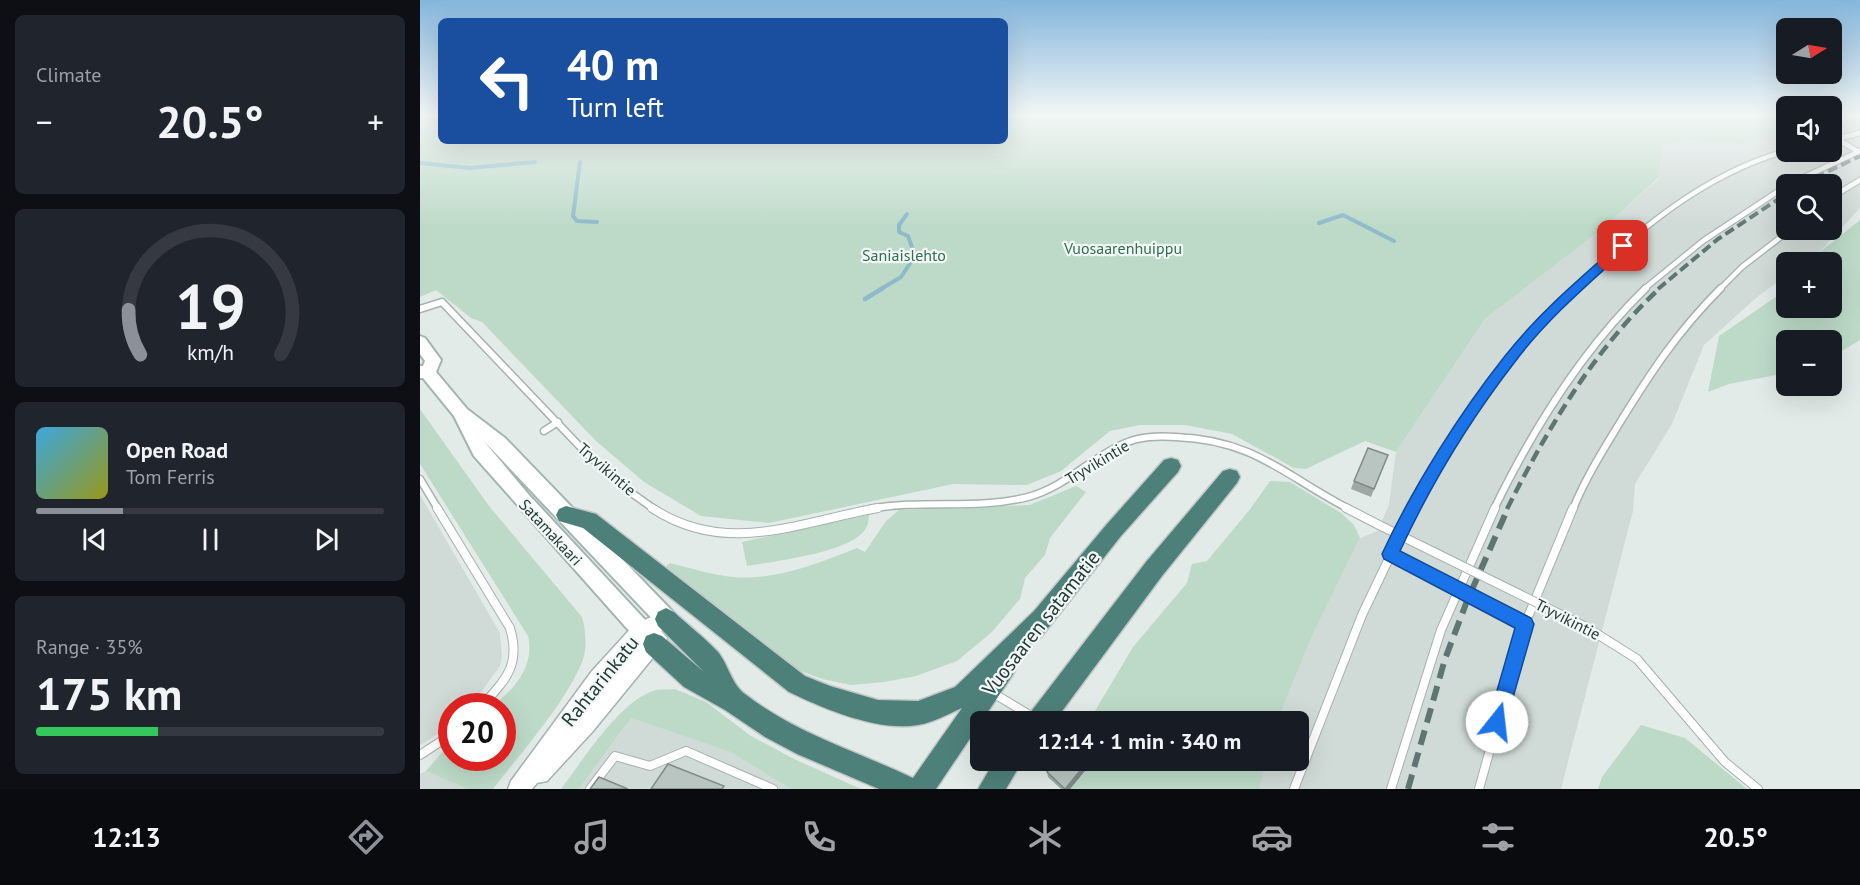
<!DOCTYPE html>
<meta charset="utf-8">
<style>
:root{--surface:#171b24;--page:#20242c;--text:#f1f3f6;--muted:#9ea1a6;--line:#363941;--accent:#8c9099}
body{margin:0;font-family:"PT Sans",sans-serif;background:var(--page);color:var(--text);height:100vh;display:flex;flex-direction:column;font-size:22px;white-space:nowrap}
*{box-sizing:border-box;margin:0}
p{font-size:20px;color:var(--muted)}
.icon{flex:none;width:33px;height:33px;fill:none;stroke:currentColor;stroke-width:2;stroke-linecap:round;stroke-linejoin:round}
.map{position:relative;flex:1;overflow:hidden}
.panel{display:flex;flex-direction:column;gap:15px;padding:15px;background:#0d0f14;width:420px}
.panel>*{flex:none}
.top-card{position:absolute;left:18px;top:18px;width:570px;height:126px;border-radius:9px;box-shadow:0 6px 24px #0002;background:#1a4fa0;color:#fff;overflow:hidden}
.needle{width:39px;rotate:79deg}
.controls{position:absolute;left:1356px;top:18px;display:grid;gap:12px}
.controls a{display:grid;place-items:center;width:66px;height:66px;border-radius:9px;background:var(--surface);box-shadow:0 6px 24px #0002;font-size:30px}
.speed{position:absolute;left:18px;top:693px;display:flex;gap:12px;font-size:30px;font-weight:700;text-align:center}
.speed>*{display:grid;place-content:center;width:78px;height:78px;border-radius:50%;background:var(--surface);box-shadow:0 6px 24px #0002;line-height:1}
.speed .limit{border:9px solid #d22;background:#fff;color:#111}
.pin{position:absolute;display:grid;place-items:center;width:51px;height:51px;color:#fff;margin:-26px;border-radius:12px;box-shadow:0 3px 9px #0006}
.me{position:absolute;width:66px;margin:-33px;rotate:16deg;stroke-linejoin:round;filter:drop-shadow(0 0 4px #0008)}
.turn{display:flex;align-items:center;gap:21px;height:126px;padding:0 30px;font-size:27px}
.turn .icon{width:78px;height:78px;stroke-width:2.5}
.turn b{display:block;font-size:42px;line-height:51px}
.big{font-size:45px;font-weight:800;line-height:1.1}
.panel .widget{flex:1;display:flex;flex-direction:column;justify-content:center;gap:9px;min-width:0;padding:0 21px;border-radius:9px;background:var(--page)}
.panel .dial{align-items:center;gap:0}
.dial svg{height:156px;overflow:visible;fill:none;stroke:var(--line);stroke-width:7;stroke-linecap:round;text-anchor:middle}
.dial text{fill:var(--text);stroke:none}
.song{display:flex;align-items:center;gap:18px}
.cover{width:72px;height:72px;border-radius:9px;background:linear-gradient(135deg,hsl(200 70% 55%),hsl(60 70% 35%))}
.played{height:6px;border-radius:3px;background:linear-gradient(90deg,var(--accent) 25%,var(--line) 25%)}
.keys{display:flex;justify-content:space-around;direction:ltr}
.heat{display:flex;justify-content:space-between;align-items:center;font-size:33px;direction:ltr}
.charge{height:9px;border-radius:4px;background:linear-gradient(90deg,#34c759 35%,var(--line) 0)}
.trip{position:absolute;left:550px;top:711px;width:339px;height:60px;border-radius:9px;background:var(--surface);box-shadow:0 6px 24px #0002;font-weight:800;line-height:60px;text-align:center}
.tab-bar{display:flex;height:96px;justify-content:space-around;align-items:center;background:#090b0e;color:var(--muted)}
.tab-bar .icon{width:42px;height:42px}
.tab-bar .current{color:var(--accent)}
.tab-bar b{font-size:27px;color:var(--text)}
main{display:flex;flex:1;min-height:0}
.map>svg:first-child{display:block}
</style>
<main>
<section class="panel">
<div class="widget"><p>Climate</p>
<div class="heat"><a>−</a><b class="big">20.5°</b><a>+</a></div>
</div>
<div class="widget dial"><svg viewBox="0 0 100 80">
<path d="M14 69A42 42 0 1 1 86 69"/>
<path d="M14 69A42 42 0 0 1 8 46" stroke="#8c9099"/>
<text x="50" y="56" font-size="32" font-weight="700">19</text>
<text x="50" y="72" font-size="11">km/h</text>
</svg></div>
<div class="widget">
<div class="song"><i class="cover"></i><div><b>Open Road</b><p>Tom Ferris</p></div></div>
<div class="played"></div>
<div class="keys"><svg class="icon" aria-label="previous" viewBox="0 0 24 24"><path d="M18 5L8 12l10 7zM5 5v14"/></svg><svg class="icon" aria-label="pause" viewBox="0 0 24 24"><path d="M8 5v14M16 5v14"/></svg><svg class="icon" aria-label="next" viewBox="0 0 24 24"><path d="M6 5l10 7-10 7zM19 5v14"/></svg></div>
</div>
<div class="widget"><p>Range · 35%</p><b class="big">175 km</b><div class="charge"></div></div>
</section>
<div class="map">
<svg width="1440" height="789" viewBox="0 0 1440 789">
<rect width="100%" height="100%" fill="#e2ebe8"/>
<g fill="#d0dad7" fill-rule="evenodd">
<path d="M1440 118V208L1394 258 1386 262H1366V276L1337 297 1284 345 1252 424 1215 484 1213 511 1141 789H838L846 761 879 760V722L857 721 894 632 940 538 958 531 969 504 976 452 1065 319 1186 226 1239 178 1242 146 1265 140 1319 143 1366 133V152H1412V124ZM1366 184H1412V230H1366Z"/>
<path d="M0 495 80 633 82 656 80 666 51 706H32L31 726 0 745Z"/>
<path d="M211 718 310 752 371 789H159Z"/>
<path d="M6 771 47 789H0V774Z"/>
</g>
<g fill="#bddac8">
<path d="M0 116H21V141H585V116H1366V133L1319 143 1265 140 1242 146 1239 177 1186 226 1065 319 976 452 945 441 886 469 874 468 812 434 765 425H720L690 431 641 471 607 485 533 484 349 523 281 516 224 482 176 441 62 322 51 318 16 290 0 297Z"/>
<path d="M1440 220V340L1412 357V340H1366V373L1309 384 1288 392 1299 336 1366 290V308H1412V262H1406L1409 260 1400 252Z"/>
<path d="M0 409 69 506 162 617C166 632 168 651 160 667 140 710 102 751 73 789H47L6 771 31 742 32 758H82V706H73C95 688 115 666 108 636L0 464Z"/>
<path d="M850 481 870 482 921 513 934 525 940 538 894 632 857 721H669L713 647 767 583 772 564 787 561 831 508Z"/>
<path d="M656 486 666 492 630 538 625 555 605 578 600 599 572 632 537 661 496 676 464 682 431 685 402 679 378 670 243 569 250 563C270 568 292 575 313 577 355 581 399 563 437 548L445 552 466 521 479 510 610 505Z"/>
<path d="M449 515C449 522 447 530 440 535 418 554 356 561 327 566L322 542Z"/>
<path d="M255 689 286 702 331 736 376 760 441 789H371L310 752 211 718 159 789H141C163 760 200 700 236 690 242 689 249 690 255 689Z"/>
<path d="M1221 725 1265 738 1327 789H1178L1182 777Z"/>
<path d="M660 761H846L839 789H650L665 772 657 764Z"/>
</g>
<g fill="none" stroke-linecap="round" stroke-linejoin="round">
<g stroke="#8fbacb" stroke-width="4">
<path d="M160 162 153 216 157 221 177 222"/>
<path d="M0 163 50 168 115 162"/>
<path d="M899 223 923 215 974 241"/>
<path d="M461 289 481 277 495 256 488 236 479 232V225L487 214"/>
</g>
<path stroke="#8fbacb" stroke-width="4.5" d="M445 299 463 288"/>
<defs>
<g id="service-far2">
<path d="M1417 139 1439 152"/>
<path d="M1412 140 1440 133"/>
<path d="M1369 184 1440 151"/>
<path d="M1412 197 1440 180"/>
<path d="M1155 289C1217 232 1283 174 1366 151"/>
<path d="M1224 289 1283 241 1366 186"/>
<path d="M1300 289 1322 267 1370 230"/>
</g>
<g id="service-far1">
<path d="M0 309 22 302 166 453 206 489 234 509"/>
<path d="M124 431 138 422"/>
<path d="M0 479 18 509"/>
<path d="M450 509C502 499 557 510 608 497 645 487 669 459 703 444 720 436 738 436 756 437 835 440 865 476 929 509"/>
<path d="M992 509C1035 428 1090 351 1157 288"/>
<path d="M1074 509C1113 429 1161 351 1226 288"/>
<path d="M1153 509C1165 479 1182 452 1199 424 1231 372 1258 331 1301 288"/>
</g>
<g id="service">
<path d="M17 508 90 628C101 665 86 679 62 706"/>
<path d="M232 508C306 557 379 522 458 508"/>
<path d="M926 508 961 526"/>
<path d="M970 554 1105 624"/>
<path d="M1166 627 1217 659 1305 762 1338 789"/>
<path d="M573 693 616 719"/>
<path d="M0 755 32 734"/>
<path d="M170 789 195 756 230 766 266 751 353 789"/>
<path d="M874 789 942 615 993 508"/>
<path d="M971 789 1021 630 1075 508"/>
<path d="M1059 789 1105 624 1153 508"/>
</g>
<path id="tertiary" d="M246 610 253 613 255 619 253 625 241 631 247 638 244 644 173 731 127 781 117 783 112 789H88L91 781 172 671 214 625Z"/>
<path id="secondary" d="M0 336 5 338 21 360 16 372 47 409 85 438 253 612 256 619 253 626 246 629 239 626 63 440 109 495 241 637 245 644 241 651 234 654 227 651 54 456 34 416 3 378H0V366H3L5 361 0 354Z"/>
<g id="trunk">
<path d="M751 458 758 460 761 466 758 472 701 536 621 637 616 639 593 662 596 668 592 676 516 789H459L377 754 345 737 305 710 264 687 226 652 223 644 226 636 234 633 242 636 284 672 238 626 235 619 238 612 246 608 254 612C268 625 285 638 298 652 308 664 312 685 325 694 375 733 436 751 493 778L542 708C528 714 513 723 498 725 458 732 404 709 369 692L163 528 139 521 136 515 139 509 146 506 176 514 385 676 410 686 458 700 498 701 535 687 614 611 687 524 744 460Z"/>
<path d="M810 469 817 471 820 477 817 483 742 576 634 722H607L610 713 726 562 803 471Z"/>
<path d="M575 760H603L586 789H558Z"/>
</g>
</defs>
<use href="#service-far2" stroke="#a5b2af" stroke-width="7"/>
<use href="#service-far1" stroke="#a5b2af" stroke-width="9"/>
<use href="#service" stroke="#a5b2af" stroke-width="10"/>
<use href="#tertiary" stroke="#a5b2af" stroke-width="3"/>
<use href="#secondary" stroke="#a2b5b1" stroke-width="4"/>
<use href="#trunk" stroke="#c2c8c7" stroke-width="3"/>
<use href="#service-far2" stroke="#fff" stroke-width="4.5"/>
<use href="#service-far1" stroke="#fff" stroke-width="6"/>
<use href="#service" stroke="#fff" stroke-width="8"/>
<use href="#tertiary" fill="#fff" fill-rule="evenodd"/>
<use href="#secondary" fill="#fff" fill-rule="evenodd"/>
<use href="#trunk" fill="#4e807a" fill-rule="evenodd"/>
<g stroke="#5e7672" stroke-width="4" stroke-dasharray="10 4.5" stroke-linecap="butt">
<path d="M1382 184 1440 156"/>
<path d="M1238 289 1298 239 1366 194"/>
</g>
<path stroke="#5e7672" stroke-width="4.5" stroke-dasharray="12 6" stroke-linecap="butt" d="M1087 509C1127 430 1174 349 1240 288"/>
<path stroke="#5e7672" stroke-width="6" stroke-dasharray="15 8" stroke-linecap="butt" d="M988 789 1025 659 1047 601 1088 508"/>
<defs>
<path id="service-bridge" d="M961 526 1166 627"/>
</defs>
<use href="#service-bridge" stroke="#a5b2af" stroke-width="10" stroke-linecap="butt"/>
<use href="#service-bridge" stroke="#fff" stroke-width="8"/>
</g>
<g fill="#9ea9a6">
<path d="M968 455 951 497 931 489 934 481Z"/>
<path d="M659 762 664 766 665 771 650 789H641L628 777 627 772Z"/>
</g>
<path fill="#818a87" d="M664 766 665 771 650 789H645Z"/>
<g fill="#b8c5c1" stroke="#818a87" stroke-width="1.5">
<path d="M948 448 968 455 954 489 934 481Z"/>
<path d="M636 760H658L664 766 645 789 627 772Z"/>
<path d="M248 764 304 786 302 789H231Z"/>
<path d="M179 777 208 789H170Z"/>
</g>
<linearGradient id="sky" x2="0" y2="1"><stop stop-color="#84b6dc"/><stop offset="0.51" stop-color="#f2f6f5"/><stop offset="1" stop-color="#f2f6f5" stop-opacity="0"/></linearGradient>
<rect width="1440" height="226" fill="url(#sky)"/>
<path fill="#1a73e8" stroke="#114b97" stroke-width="1.5" d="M1203 243 1209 246 1207 249C1167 285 1126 320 1094 363 1050 420 1010 486 980 551L1111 618 1114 624 1084 729 1077 732 1070 729 1068 722 1095 628 964 559 962 554C993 487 1039 414 1085 356 1118 314 1159 279 1199 244Z"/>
<g text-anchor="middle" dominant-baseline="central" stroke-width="4.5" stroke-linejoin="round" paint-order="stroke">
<g font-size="16" fill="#326d50" stroke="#f2f8f6">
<text x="703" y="248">Vuosaarenhuippu</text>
<text x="484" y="255">Saniaislehto</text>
</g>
<g font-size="16" fill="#243a37" stroke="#f2f8f6">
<text transform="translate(677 462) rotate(-31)">Tryvikintie</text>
<text transform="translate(187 469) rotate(41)">Tryvikintie</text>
<text transform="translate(131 532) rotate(47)">Satamakaari</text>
<text transform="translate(1148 619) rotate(27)">Tryvikintie</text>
</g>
<g font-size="20" fill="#243a37" stroke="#f2f8f6">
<text transform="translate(621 623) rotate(-52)">Vuosaaren satamatie</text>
<text transform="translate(180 681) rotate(-51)">Rahtarinkatu</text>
</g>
</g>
</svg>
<div class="controls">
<a><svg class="needle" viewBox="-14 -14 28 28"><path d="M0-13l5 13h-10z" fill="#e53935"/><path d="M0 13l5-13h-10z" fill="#9ea1a6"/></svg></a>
<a><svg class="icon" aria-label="sound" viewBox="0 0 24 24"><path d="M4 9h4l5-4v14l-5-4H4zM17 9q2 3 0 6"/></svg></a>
<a><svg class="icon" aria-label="search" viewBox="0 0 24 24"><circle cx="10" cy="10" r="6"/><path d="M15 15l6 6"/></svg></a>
<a>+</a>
<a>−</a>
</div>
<div class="speed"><div class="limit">20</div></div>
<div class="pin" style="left:1203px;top:246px;background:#d93025"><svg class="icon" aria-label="arrive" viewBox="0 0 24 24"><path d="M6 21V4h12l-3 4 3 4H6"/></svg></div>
<svg class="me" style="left:1077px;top:722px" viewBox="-20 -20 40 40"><circle r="19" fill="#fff"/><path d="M0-13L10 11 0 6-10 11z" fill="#1a73e8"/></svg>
<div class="trip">12:14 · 1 min · 340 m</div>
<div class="top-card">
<div class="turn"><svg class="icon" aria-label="left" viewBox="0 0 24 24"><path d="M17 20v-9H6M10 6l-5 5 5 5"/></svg><div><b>40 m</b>Turn left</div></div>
</div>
</div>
</main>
<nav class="tab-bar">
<b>12:13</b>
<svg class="icon current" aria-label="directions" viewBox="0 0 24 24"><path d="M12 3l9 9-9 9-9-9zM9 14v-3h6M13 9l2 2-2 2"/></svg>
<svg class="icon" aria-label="music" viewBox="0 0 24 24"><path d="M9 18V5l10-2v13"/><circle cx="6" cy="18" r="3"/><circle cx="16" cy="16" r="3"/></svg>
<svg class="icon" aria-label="phone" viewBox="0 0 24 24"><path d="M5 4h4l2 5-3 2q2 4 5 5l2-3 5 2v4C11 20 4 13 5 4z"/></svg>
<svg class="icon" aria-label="climate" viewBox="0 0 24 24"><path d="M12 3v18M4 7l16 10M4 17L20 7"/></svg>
<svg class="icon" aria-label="car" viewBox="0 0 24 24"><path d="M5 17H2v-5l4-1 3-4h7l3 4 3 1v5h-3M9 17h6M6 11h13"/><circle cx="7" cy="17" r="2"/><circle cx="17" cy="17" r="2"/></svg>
<svg class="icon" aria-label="filters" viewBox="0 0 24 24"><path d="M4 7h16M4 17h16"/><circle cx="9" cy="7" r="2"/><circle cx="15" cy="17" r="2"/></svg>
<b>20.5°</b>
</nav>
